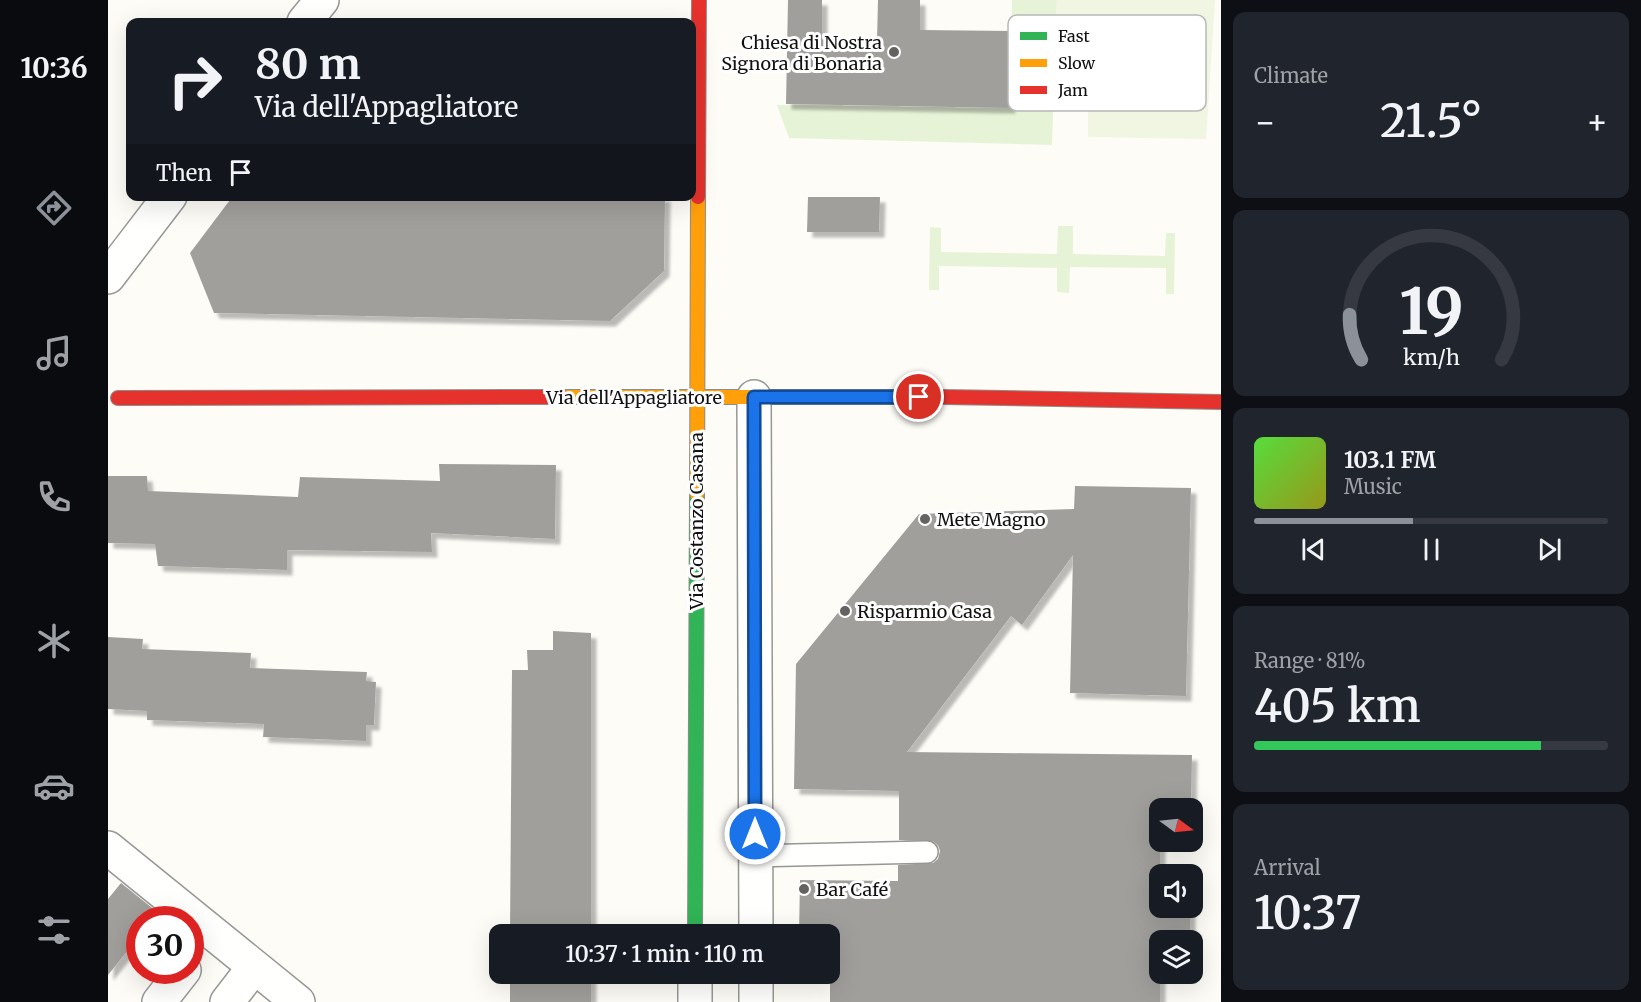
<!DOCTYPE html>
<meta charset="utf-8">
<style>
:root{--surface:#171b24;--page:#20242c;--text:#f1f3f6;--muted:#9ea1a6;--line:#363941;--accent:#8c9099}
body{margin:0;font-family:Merriweather,serif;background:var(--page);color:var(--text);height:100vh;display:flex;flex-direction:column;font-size:22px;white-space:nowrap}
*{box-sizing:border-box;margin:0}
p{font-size:20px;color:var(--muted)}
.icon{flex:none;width:33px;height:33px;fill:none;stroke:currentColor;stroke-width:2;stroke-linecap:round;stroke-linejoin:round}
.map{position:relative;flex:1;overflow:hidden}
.details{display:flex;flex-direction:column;gap:12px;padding:12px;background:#0d0f14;width:420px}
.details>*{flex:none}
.guide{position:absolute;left:18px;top:18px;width:570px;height:183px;border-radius:12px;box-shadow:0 6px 24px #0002;background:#171b24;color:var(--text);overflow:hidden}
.needle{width:39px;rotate:105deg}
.controls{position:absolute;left:1041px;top:798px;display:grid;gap:12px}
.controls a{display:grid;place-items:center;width:54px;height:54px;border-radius:12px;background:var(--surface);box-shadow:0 6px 24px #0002;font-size:30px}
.speed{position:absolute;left:18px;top:906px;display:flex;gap:12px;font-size:30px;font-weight:700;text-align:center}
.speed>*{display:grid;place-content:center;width:78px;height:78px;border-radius:50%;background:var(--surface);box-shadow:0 6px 24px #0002;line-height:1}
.speed .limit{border:9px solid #d22;background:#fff;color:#111}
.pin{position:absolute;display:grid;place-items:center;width:51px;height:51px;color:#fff;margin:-26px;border:3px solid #fff;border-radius:50%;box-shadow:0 2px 6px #0007}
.me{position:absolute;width:66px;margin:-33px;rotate:0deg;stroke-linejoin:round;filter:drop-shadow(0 0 4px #0008)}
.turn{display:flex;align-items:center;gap:21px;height:126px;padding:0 30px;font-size:27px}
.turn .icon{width:78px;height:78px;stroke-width:2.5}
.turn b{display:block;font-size:42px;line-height:51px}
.then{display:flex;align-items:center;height:57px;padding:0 30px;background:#0003;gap:12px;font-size:22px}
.big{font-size:45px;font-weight:600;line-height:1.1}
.details .card{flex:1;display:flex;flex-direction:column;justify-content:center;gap:9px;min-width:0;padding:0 21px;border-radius:12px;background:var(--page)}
.details .dial{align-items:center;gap:0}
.dial svg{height:156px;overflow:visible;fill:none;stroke:var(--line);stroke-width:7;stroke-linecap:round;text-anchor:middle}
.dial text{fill:var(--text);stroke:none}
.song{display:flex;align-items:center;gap:18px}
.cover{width:72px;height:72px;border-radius:9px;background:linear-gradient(135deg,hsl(110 70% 55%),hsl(60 70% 35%))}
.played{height:6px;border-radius:3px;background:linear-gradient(90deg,var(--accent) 45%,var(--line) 45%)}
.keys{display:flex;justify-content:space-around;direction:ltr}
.heat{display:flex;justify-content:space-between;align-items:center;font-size:33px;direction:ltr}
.charge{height:9px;border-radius:4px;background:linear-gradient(90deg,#34c759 81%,var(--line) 0)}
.trip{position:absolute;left:381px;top:924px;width:351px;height:60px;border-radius:12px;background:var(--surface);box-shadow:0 6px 24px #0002;font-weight:600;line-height:60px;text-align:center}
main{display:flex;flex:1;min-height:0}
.tab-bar{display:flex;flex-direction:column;width:108px;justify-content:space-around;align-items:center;background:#090b0e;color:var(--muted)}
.tab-bar .icon{width:42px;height:42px}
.tab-bar .on{color:var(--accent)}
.tab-bar b{font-size:27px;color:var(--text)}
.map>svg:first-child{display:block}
</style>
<main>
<nav class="tab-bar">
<b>10:36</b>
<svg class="icon on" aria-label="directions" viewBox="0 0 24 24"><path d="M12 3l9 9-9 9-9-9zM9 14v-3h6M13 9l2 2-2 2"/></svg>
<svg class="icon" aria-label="music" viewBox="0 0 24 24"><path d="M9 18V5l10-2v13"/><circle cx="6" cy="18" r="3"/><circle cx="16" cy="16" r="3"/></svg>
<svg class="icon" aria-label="phone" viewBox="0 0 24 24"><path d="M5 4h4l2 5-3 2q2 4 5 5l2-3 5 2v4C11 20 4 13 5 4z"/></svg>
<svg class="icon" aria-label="climate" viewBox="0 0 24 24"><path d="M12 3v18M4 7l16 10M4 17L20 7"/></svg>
<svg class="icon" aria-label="car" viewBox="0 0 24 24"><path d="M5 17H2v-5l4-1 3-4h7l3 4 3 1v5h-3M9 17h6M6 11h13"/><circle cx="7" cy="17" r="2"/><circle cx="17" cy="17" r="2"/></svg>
<svg class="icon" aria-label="filters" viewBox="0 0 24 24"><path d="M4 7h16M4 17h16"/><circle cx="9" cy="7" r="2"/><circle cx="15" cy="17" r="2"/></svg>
</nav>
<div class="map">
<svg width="1113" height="1002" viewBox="0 0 1113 1002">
<defs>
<filter id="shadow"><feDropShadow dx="5.5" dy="5.5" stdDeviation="1.5" flood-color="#0004"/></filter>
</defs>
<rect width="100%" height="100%" fill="#fdfcf7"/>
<g fill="#e7f3d7">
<path d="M904 0H949L944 145 681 138 669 105 902 108Z"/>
<path d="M950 226H965V254L1057 256 1058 233H1067L1066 294H1058V268L962 267 961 293 949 292V268L831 266V290H821L822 227 833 228V252L949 254Z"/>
</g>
<path fill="#f0f6e1" d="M949 0H1107L1098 139 980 137V88L946 86Z"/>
<g fill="#a19f9c" filter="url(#shadow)">
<path d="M680 0H714V40L769 41 770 0H812V30L903 31 902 108 678 104Z"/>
<path d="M125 196H557L556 271 502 321 106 313 82 253Z"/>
<path d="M700 197H772L771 232H699Z"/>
<path d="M331 464 448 465 447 539 323 533 324 552 179 550V570L50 566 47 544 0 543V476H39L40 491 190 497 192 477 332 481Z"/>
<path d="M967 486 1083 488 1078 696 962 693 965 555 914 625 903 616 799 752 1084 755 1083 808H1052V908H1082V940H1052V1002H722V934H691L692 880 790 881V865L825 863 830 859 832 851 830 845 825 841 791 840V791L686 789 688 664 811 514 966 509Z"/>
<path d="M445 631 483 633V934H402L404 670H420L419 650H445Z"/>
<path d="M0 637 35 639 34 649 143 653 142 668 259 672 258 681 268 682 266 725H258V741L155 737 156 724 39 720V711L0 709Z"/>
<path d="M13 883 49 912 43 920H32V935L0 975V899Z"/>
<rect x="402" y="974" width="81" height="28"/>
</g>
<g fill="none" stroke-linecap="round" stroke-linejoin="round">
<defs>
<path id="lane" d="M647 856 819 852"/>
<g id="street">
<path d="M196 22 214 0"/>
<path d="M0 277 62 196"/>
<path d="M646 397 648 934"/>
<path d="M0 848 190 1002"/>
<path d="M648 974V1002"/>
<path d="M51 1002 76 970"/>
<path d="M119 1002 146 967"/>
<path d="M587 1002V974"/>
</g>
<path id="fast" d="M587 934 589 494"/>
<g id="slow">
<path d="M455 397H835"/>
<path d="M589 494 590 197"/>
</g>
<g id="jam">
<path d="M590 197 591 0"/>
<path d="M835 397 1113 402"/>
<path d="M10 398 455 397"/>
</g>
</defs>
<use href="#lane" stroke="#979795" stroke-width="24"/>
<use href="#street" stroke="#979795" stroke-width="36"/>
<use href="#fast" stroke="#8e8d8b" stroke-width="16"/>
<use href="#slow" stroke="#8e8d8b" stroke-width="16"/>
<use href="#jam" stroke="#8e8d8b" stroke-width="16"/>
<use href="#lane" stroke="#fffffe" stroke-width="21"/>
<use href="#street" stroke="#fffffe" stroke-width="33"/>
<use href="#fast" stroke="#30b455" stroke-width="14"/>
<use href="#slow" stroke="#ff9f0a" stroke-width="14"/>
<use href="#jam" stroke="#e5322d" stroke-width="14"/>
</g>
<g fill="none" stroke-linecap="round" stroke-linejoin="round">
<defs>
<path id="route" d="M647 834 646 397H811"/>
</defs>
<use href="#route" stroke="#114b97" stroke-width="15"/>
<use href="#route" stroke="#1a73e8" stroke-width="10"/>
</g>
<g fill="#646362" stroke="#fff" stroke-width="2">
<circle cx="786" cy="52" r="6"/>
<circle cx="817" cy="519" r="6"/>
<circle cx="737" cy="611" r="6"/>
<circle cx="696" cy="889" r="6"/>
</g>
<g text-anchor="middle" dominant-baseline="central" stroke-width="6" stroke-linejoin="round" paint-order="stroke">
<g font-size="18" fill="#111" stroke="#fff" text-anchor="start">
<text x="774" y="42" text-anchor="end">Chiesa di Nostra<tspan x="774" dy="21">Signora di Bonaria</tspan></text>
<text x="829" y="519">Mete Magno</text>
<text x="749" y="611">Risparmio Casa</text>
<text x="708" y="889">Bar Café</text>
</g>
<g font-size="18" fill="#111" stroke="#fff">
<text x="526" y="397">Via dell'Appagliatore</text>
<text transform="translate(588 521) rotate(-90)">Via Costanzo Casana</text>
</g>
</g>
<rect x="900" y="15" width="198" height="96" rx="9" fill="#fff" stroke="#b8b8b8" stroke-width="1.5"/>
<rect x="912" y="32" width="27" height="8" fill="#30b455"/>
<rect x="912" y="59" width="27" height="8" fill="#ff9f0a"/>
<rect x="912" y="86" width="27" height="8" fill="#e5322d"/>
<g font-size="16" fill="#111">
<text x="950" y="42">Fast</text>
<text x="950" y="69">Slow</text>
<text x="950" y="96">Jam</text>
</g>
</svg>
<div class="controls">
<a><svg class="needle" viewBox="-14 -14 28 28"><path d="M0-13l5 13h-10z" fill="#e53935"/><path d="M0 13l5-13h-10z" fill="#9ea1a6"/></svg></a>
<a><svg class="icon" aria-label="sound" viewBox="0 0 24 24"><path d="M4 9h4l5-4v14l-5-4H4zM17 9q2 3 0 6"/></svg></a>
<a><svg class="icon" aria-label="layers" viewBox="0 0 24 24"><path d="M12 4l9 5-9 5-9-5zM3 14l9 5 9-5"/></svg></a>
</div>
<div class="speed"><div class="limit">30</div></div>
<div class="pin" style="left:811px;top:397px;background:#d93025"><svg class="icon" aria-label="arrive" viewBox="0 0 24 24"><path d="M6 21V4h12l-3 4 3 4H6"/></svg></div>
<svg class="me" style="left:647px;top:834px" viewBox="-20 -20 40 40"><circle r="17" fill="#1a73e8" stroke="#fff" stroke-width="3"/><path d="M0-11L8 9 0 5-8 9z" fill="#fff"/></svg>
<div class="trip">10:37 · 1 min · 110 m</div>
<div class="guide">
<div class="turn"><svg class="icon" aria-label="right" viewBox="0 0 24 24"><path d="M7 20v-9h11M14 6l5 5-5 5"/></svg><div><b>80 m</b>Via dell'Appagliatore</div></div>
<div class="then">Then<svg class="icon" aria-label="arrive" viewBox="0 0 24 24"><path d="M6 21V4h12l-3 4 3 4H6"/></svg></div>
</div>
</div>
<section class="details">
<div class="card"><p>Climate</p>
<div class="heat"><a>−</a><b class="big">21.5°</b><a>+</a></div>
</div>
<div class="card dial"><svg viewBox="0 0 100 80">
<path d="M14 69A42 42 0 1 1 86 69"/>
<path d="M14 69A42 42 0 0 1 8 46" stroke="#8c9099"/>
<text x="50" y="56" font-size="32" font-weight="700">19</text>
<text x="50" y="72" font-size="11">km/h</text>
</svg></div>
<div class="card">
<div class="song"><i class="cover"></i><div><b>103.1 FM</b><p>Music</p></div></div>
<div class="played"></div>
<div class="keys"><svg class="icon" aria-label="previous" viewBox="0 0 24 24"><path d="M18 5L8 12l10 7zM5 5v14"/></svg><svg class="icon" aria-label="pause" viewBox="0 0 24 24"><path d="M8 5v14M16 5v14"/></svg><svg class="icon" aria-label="next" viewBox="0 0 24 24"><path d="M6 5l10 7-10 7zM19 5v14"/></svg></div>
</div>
<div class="card"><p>Range · 81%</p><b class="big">405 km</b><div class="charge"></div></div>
<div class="card"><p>Arrival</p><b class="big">10:37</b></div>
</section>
</main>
